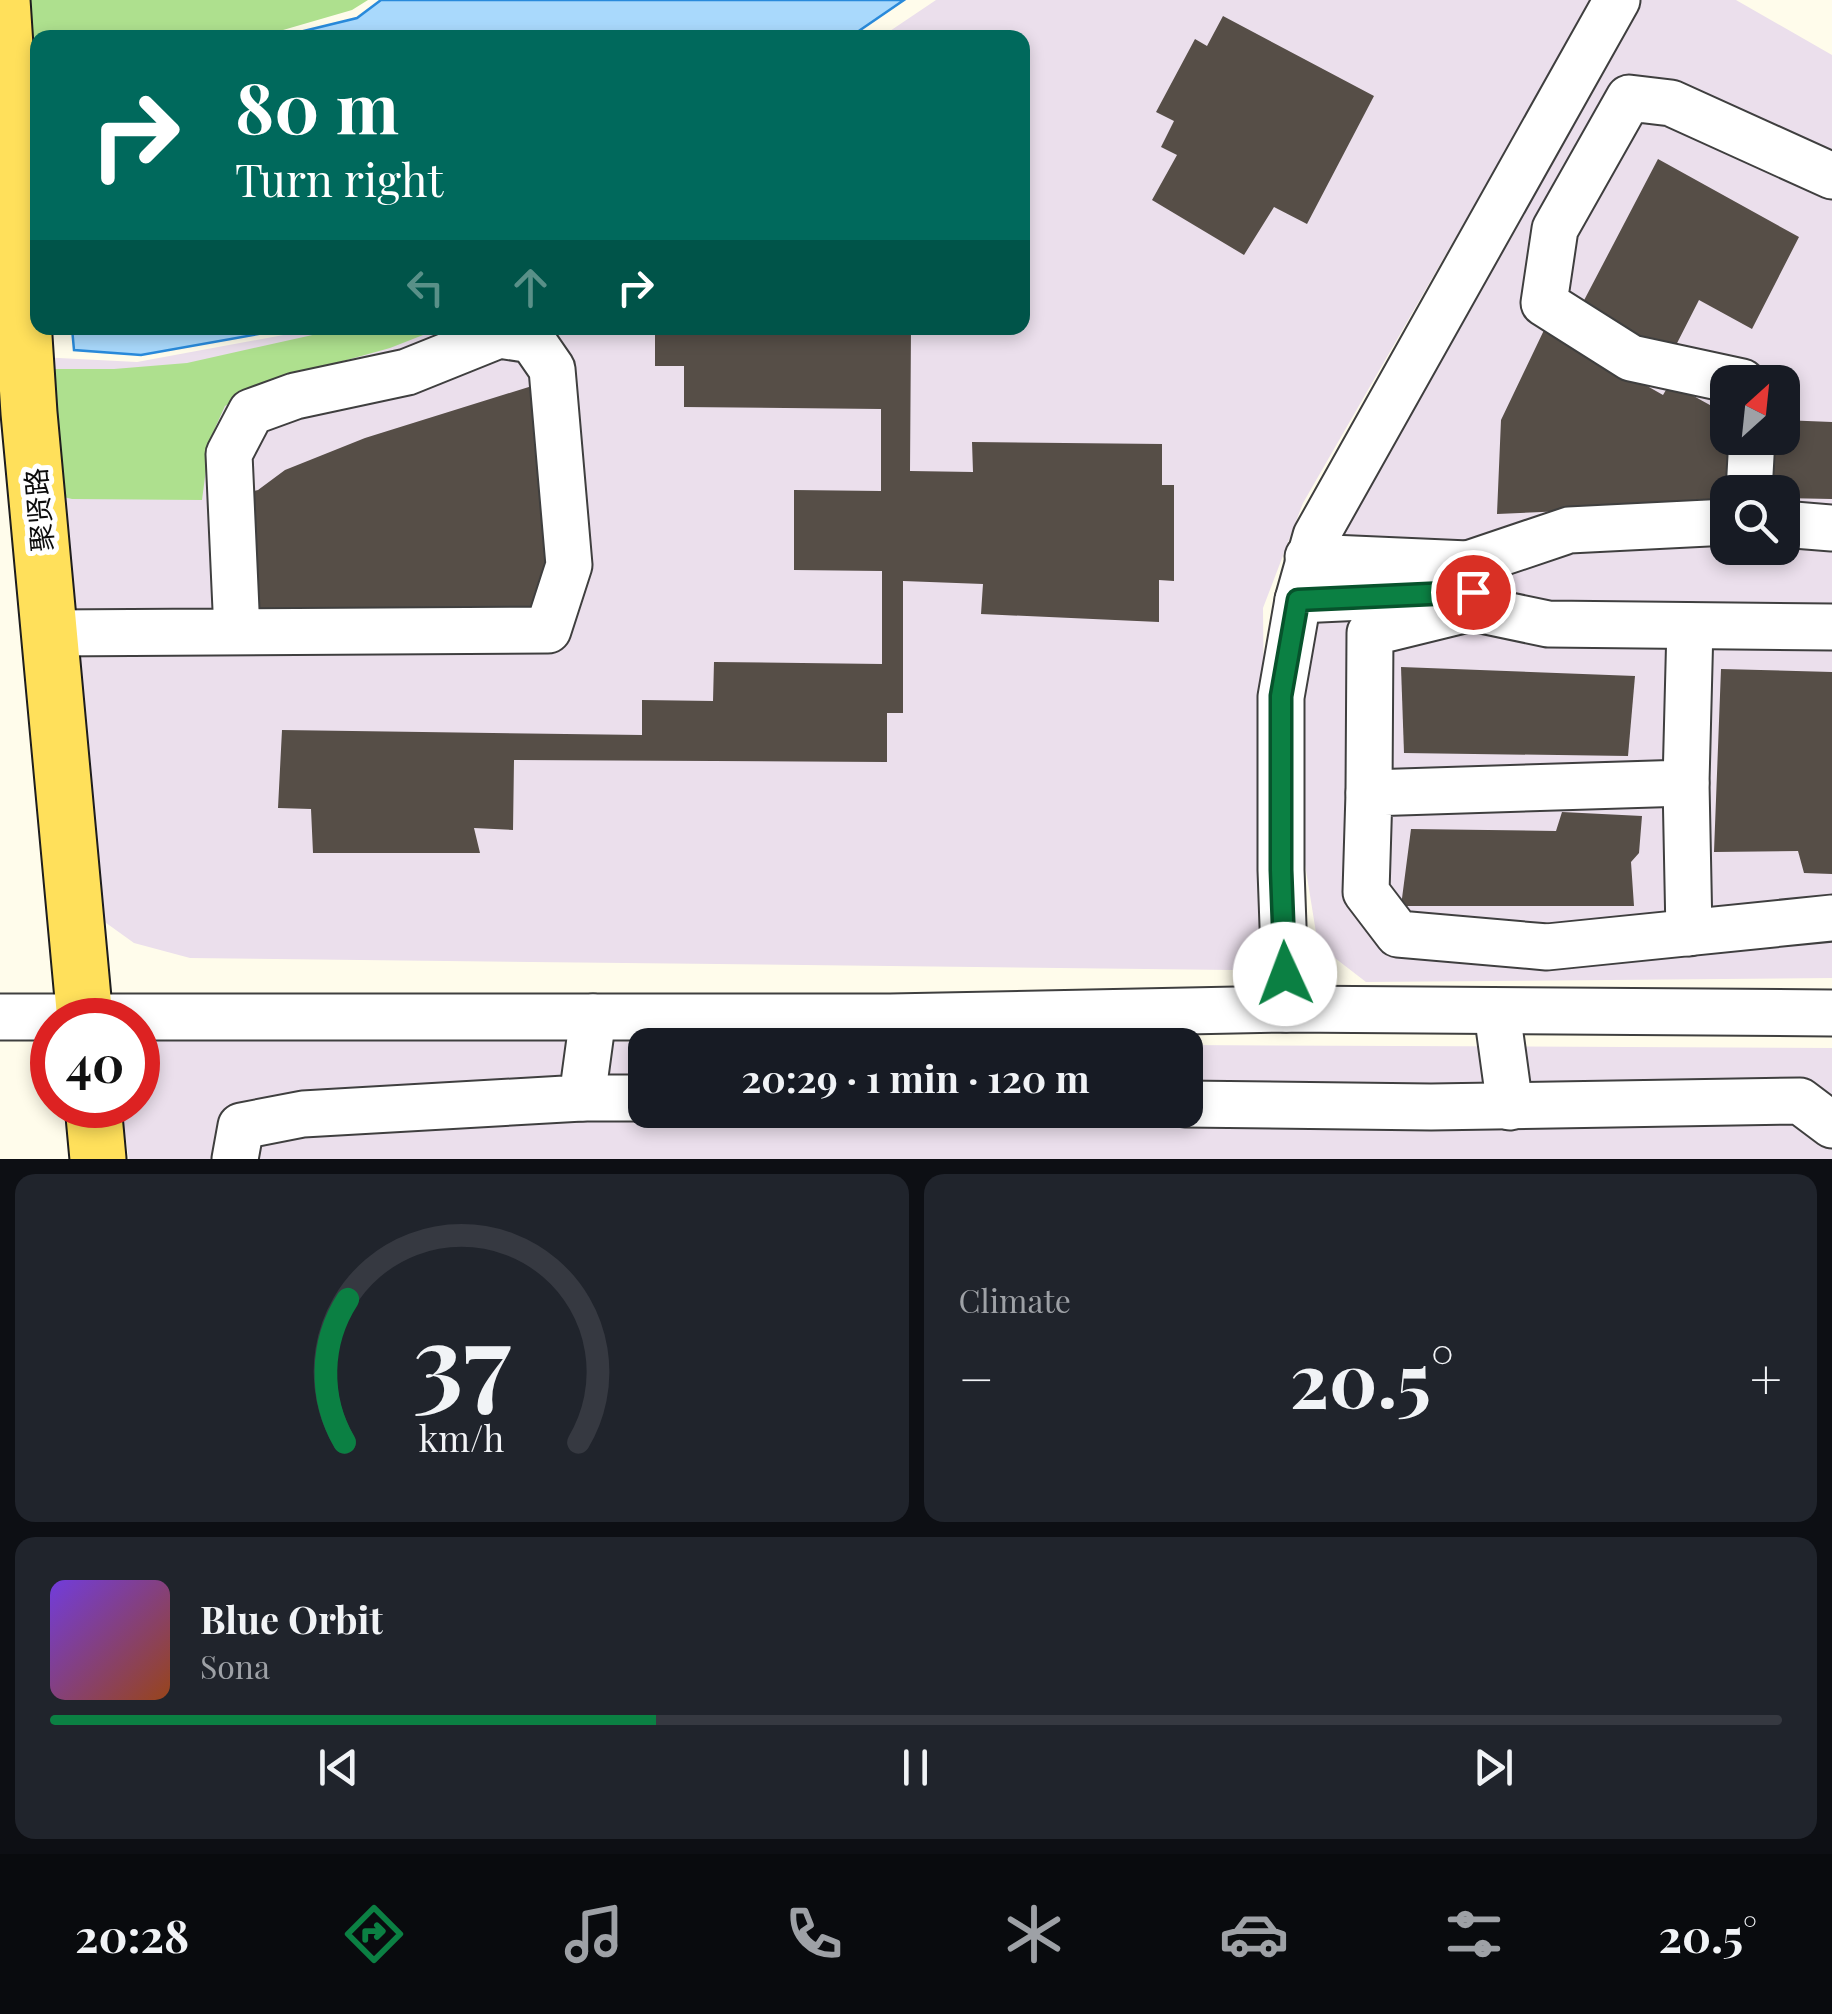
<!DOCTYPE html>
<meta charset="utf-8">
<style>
:root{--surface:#171b24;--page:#20242c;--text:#f1f3f6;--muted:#9ea1a6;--line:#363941;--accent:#0b8043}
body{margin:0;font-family:"Playfair Display","Noto Sans SC",serif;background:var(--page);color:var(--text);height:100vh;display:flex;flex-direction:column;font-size:38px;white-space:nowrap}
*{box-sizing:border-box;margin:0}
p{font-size:32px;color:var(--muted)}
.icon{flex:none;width:55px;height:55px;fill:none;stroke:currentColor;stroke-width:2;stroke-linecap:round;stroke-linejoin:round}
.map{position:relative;height:1159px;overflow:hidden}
.panel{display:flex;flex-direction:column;gap:15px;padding:15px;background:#0d0f14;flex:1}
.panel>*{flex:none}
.hud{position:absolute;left:30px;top:30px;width:1000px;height:305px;border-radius:20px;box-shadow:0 5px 15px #0003;background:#00695c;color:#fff;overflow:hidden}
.needle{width:65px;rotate:27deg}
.controls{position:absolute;left:1710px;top:365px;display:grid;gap:20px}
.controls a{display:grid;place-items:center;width:90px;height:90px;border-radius:20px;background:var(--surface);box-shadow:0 5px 15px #0003;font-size:50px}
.speed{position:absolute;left:30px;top:998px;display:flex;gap:20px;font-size:50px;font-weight:700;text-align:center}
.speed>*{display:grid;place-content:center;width:130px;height:130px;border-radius:50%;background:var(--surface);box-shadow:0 5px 15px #0003;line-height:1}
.speed .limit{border:15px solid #d22;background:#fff;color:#111}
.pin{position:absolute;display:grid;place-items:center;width:85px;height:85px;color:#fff;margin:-42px;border:5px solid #fff;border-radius:50%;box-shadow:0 2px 10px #0007}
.me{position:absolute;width:110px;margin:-55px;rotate:358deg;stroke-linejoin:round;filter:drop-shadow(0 0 8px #0008)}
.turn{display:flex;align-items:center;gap:35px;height:210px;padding:0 40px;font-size:45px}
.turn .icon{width:130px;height:130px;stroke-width:2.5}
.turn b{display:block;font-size:70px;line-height:85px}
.lanes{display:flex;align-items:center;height:95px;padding:0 40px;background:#0003;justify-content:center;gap:50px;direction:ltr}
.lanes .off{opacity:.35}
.big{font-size:75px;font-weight:700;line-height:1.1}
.panel .card{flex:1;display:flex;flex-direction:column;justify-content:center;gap:15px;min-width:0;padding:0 35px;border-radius:20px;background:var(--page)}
.panel .dial{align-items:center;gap:0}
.dial svg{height:260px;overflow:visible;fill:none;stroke:var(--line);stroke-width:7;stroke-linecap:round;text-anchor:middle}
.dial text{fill:var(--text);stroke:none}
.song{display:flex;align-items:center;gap:30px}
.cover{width:120px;height:120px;border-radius:15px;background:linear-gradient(135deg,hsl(260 70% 55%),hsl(20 70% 35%))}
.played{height:10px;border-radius:5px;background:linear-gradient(90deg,var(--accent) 35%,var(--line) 35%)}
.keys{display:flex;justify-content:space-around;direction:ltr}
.heat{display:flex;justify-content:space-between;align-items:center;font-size:55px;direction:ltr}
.panel .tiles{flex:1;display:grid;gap:15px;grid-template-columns:1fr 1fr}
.card:last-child{grid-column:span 2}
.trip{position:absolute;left:628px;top:1028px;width:575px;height:100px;border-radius:20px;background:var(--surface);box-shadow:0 5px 15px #0003;font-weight:700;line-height:100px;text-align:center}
.tabs{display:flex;height:160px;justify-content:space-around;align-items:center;background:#090b0e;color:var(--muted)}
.tabs .icon{width:70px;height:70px}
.tabs .selected{color:var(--accent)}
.tabs b{font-size:45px;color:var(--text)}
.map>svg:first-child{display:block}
</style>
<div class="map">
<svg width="1832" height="1159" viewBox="0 0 1832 1159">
<rect width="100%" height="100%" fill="#fffceb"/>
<g fill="#ebdfec" fill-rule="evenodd">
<path d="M936 0H1592L1303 503 1263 608 1266 925 1256 953 1233 970 190 958 134 943 95 915 39 357 137 362 321 328H1022V38L881 37Z"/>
<path d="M1635 0H1736L1832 55V978L1366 982 1318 945 1304 858 1300 645 1361 480ZM1728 382H1782V438H1728ZM1728 492H1782V548H1728Z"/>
<path d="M152 1037 1042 1045H645V1110H1185V1045L1832 1048V1159H129L120 1105H138V1066Z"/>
</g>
<g fill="#aee08e">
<path d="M23 0H368L352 10 259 37 38 38 37 55H26Z"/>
<path d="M344 328H441L390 348 275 380 225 406 210 439 202 500 72 499 55 495 53 369H114L187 363Z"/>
</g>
<g fill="#a9d9fc" stroke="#298adb" stroke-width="2.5">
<path d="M381 0H904L850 37H279L357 18Z"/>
<path d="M72 328H292L141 355 74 350Z"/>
</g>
<g fill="#564e47">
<path d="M1223 16 1374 96 1307 224 1274 207 1244 255 1152 200 1177 155 1161 147 1174 121 1156 112 1195 39 1207 46Z"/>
<path d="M1658 159 1799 237 1752 329 1699 300 1672 353 1580 308Z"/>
<path d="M655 328H911L910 471 973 472 972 442 1162 444V485H1174V581L1159 580V622L981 614 983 584 903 581V713H887V762L514 760 513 830 474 828 480 853H313L311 809 278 808 282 730 642 735V700L713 701 714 662 882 664V571L794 570V490L881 491V409L684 407V366H655Z"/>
<path d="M1545 328 1663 395 1670 383 1728 415V438H1737L1728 504 1497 514 1501 420Z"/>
<path d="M532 386 559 542 546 616 247 614 237 495 258 490 285 470 365 438Z"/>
<path d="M1782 420 1832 422V499L1782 498V492H1770L1773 438H1782Z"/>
<path d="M1401 667 1635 676 1628 756 1404 753Z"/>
<path d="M1721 669 1832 672V874L1804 873 1798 851 1714 852Z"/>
<path d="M1562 812 1642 816 1639 853 1631 862 1634 906H1401L1411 829 1556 831Z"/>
</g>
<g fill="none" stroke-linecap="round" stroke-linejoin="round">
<defs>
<g id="minor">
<path d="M1742 382 1631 358 1544 303 1555 229 1629 98 1671 103 1832 176"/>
<path d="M1749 492 1752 438"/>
<path d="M1728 522 1569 530 1468 564 1473 592 1472 608 1548 624 1832 627"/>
<path d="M1782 524 1832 528"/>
<path d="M1308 557 1468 564"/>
<path d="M1298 600 1451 593"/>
<path d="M1690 626 1686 783 1369 793 1366 892 1398 934 1547 947 1832 918"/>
<path d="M49 633 548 630 569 565 552 369 532 340 499 335 407 372 295 396 251 412 229 454 237 632"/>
<path d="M1686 783 1689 933"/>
<path d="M1369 793 1370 633 1472 608"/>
<path d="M1286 1009 1281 870V697L1298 600 1316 536 1617 0"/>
<path d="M1497 1012 1510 1107"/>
<path d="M0 1017H890L1286 1009 1832 1013"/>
<path d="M582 1098H645"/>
<path d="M1185 1104 1431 1107 1800 1101 1832 1125"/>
<path d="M235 1159 241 1126 303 1114 582 1098 593 1017"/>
</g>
<g id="major">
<path d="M2 0 29 413 85 1020"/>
<path d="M93 1105 98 1159"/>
</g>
</defs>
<use href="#minor" stroke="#3f3f3f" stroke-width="49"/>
<use href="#major" stroke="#1d1d1d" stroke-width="59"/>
<use href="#minor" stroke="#fff" stroke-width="45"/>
<use href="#major" stroke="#ffe05b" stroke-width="55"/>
</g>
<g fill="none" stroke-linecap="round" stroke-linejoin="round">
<defs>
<path id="route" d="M1285 974 1281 870V696L1298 600 1473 592"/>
</defs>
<use href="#route" stroke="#07532c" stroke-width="25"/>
<use href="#route" stroke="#0b8043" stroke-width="18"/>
</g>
<g text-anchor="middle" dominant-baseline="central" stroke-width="10" stroke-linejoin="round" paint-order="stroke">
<g font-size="28" fill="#0c0c0c" stroke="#fff">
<text transform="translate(38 510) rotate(-95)">聚贤路</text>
</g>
</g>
</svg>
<div class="controls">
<a><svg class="needle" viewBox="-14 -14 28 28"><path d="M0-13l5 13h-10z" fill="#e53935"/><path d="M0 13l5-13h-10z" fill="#9ea1a6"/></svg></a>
<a><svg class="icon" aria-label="search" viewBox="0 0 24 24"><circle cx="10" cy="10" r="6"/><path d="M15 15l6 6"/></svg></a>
</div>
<div class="speed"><div class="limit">40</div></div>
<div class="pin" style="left:1473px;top:592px;background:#d93025"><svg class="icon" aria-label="arrive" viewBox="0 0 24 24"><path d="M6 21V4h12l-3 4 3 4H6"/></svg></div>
<svg class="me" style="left:1285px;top:974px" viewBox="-20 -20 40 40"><circle r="19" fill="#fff"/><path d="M0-13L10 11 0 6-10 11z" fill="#0b8043"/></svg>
<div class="trip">20:29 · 1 min · 120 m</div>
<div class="hud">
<div class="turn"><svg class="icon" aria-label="right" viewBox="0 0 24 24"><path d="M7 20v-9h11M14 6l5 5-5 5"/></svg><div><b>80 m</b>Turn right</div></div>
<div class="lanes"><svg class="icon off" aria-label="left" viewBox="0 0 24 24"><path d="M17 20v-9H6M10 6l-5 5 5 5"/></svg><svg class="icon off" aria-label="ahead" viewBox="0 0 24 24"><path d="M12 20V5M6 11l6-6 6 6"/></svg><svg class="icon" aria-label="right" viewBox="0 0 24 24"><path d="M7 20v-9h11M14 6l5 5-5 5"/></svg></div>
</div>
</div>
<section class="panel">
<div class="tiles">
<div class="card dial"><svg viewBox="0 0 100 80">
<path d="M14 69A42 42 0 1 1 86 69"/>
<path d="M14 69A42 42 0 0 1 15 25" stroke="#0b8043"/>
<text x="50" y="56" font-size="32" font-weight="700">37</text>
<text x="50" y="72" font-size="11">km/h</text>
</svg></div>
<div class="card"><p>Climate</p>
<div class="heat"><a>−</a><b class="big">20.5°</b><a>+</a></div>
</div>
<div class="card">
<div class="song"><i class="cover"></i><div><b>Blue Orbit</b><p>Sona</p></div></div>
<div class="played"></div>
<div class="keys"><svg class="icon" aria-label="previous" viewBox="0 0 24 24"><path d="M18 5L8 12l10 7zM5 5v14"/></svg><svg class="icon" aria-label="pause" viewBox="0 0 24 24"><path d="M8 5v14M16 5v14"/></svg><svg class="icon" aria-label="next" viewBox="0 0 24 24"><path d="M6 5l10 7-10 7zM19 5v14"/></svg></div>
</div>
</div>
</section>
<nav class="tabs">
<b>20:28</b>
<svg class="icon selected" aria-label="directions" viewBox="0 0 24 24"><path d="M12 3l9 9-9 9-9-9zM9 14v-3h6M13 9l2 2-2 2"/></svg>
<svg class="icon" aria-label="music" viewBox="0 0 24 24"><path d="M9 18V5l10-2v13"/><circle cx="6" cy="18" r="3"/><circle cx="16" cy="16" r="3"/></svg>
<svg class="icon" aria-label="phone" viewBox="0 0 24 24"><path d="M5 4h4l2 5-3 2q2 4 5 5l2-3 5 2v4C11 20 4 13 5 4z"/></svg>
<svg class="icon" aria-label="climate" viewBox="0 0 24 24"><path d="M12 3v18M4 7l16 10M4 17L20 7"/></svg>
<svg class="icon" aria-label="car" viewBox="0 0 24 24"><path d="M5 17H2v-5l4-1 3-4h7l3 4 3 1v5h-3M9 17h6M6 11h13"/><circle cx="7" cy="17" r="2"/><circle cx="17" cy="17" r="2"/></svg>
<svg class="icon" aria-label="filters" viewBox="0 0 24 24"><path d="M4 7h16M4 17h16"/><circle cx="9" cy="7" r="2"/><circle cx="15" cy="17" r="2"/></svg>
<b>20.5°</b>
</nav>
